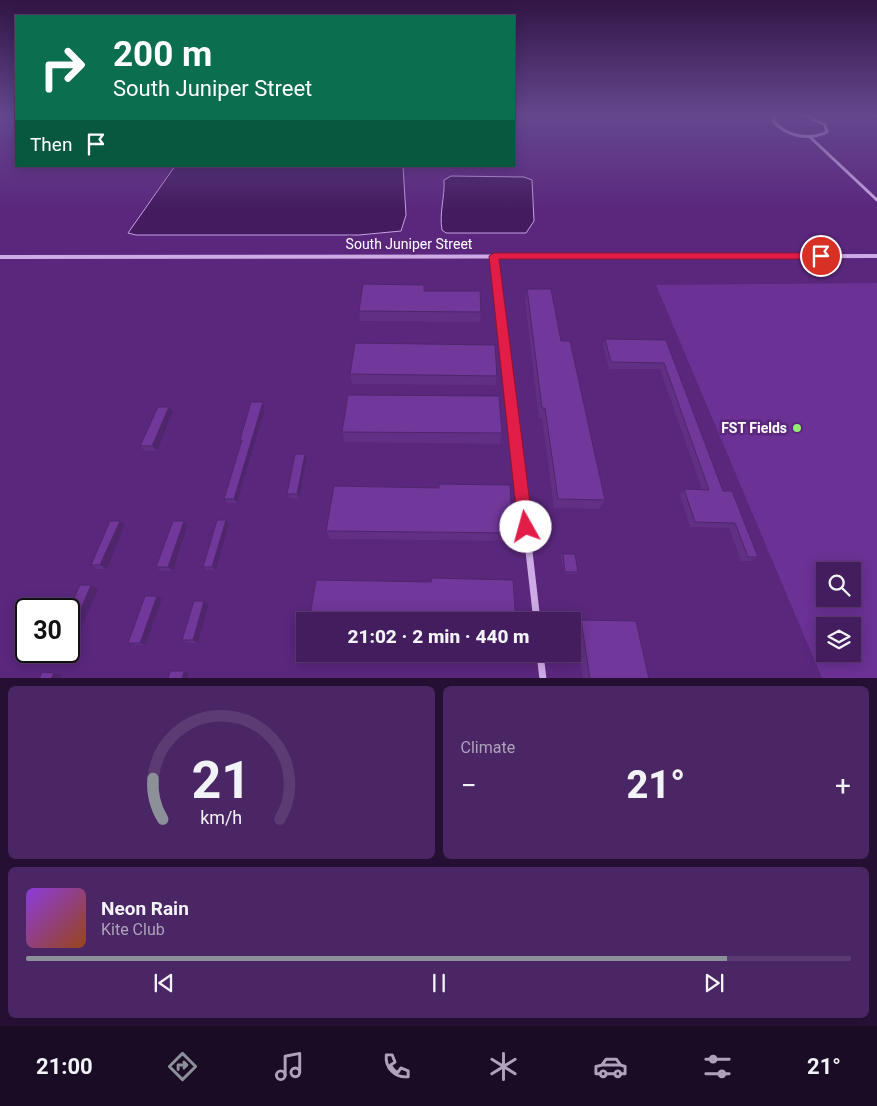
<!DOCTYPE html>
<meta charset="utf-8">
<style>
:root{--surface:#441d5e;--page:#4b2664;--text:#f1f3f6;--muted:#afa2bc;--line:#5c3b73;--accent:#8c9099}
body{margin:0;font-family:Roboto,sans-serif;background:var(--page);color:var(--text);height:100vh;display:flex;flex-direction:column;font-size:19px;white-space:nowrap}
*{box-sizing:border-box;margin:0}
p{font-size:16px;color:var(--muted)}
.icon{flex:none;width:28px;height:28px;fill:none;stroke:currentColor;stroke-width:2;stroke-linecap:round;stroke-linejoin:round}
.map{position:relative;height:678px;overflow:hidden}
.drawer{display:flex;flex-direction:column;gap:8px;padding:8px;background:#251034;flex:1}
.drawer>*{flex:none}
.banner{position:absolute;left:15px;top:15px;width:500px;height:152px;border-radius:0px;box-shadow:0 2px 12px #0003,0 0 0 1px var(--line);background:#0b6e4f;color:#fff;overflow:hidden}
.controls{position:absolute;left:816px;top:562px;display:grid;gap:10px}
.controls a{display:grid;place-items:center;width:45px;height:45px;border-radius:0px;background:var(--surface);box-shadow:0 2px 12px #0003,0 0 0 1px var(--line);font-size:25px}
.speed{position:absolute;left:15px;top:598px;display:flex;gap:10px;font-size:25px;font-weight:700;text-align:center}
.speed>*{display:grid;place-content:center;width:65px;height:65px;border-radius:50%;background:var(--surface);box-shadow:0 2px 12px #0003,0 0 0 1px var(--line);line-height:1}
.speed .limit{border:2px solid #111;border-radius:8px;background:#fff;color:#111}
.pin{position:absolute;display:grid;place-items:center;width:42px;height:42px;color:#fff;margin:-21px;border:2px solid #fff;border-radius:50%;box-shadow:0 1px 5px #0007}
.me{position:absolute;width:55px;margin:-28px;rotate:353deg;stroke-linejoin:round;filter:drop-shadow(0 0 4px #0008)}
.turn{display:flex;align-items:center;gap:18px;height:105px;padding:0 15px;font-size:22px}
.turn .icon{width:65px;height:65px;stroke-width:2.5}
.turn b{display:block;font-size:35px;line-height:42px}
.then{display:flex;align-items:center;height:48px;padding:0 15px;background:#0003;gap:10px;font-size:19px}
.big{font-size:38px;font-weight:800;line-height:1.1}
.drawer .card{flex:1;display:flex;flex-direction:column;justify-content:center;gap:8px;min-width:0;padding:0 18px;border-radius:8px;background:var(--page)}
.drawer .dial{align-items:center;gap:0}
.dial svg{height:130px;overflow:visible;fill:none;stroke:var(--line);stroke-width:7;stroke-linecap:round;text-anchor:middle}
.dial text{fill:var(--text);stroke:none}
.song{display:flex;align-items:center;gap:15px}
.cover{width:60px;height:60px;border-radius:8px;background:linear-gradient(135deg,hsl(270 70% 55%),hsl(20 70% 35%))}
.played{height:5px;border-radius:2px;background:linear-gradient(90deg,var(--accent) 85%,var(--line) 85%)}
.keys{display:flex;justify-content:space-around;direction:ltr}
.heat{display:flex;justify-content:space-between;align-items:center;font-size:28px;direction:ltr}
.drawer .tiles{flex:1;display:grid;gap:8px;grid-template-columns:1fr 1fr}
.card:last-child{grid-column:span 2}
.trip{position:absolute;left:296px;top:612px;width:285px;height:50px;border-radius:0px;background:var(--surface);box-shadow:0 2px 12px #0003,0 0 0 1px var(--line);font-weight:800;line-height:50px;text-align:center}
.menu{display:flex;height:80px;justify-content:space-around;align-items:center;background:#1b0c26;color:var(--muted)}
.menu .icon{width:35px;height:35px}
.menu .on{color:var(--accent)}
.menu b{font-size:22px;color:var(--text)}
.map>svg:first-child{display:block}
</style>
<div class="map">
<svg width="877" height="679" viewBox="0 0 877 679">
<rect width="100%" height="100%" fill="#5a277d"/>
<path fill="#6b3195" fill-rule="evenodd" d="M877 283V678H822L656 285ZM825 571H852V599H825ZM825 626H852V654H825Z"/>
<g fill="#431b5e" stroke="#c7a1e5">
<path d="M175 166H403L406 215 401 231 359 235H136L128 233Z"/>
<path d="M451 176 524 177 532 180 534 221 526 233H446L442 230C439 213 445 197 444 180Z"/>
</g>
<g fill="none" stroke-linecap="round" stroke-linejoin="round">
<g stroke="#cdace5" stroke-width="3">
<path d="M776 116 773 121C786 136 809 141 827 132L825 125 807 116"/>
<path d="M810 137 877 200"/>
</g>
<path stroke="#cdace5" stroke-width="4.5" d="M494 256 503 331"/>
<path stroke="#cdace5" stroke-width="5.5" d="M503 329 521 484"/>
<g stroke="#cdace5" stroke-width="7">
<path d="M521 482 537 621"/>
<path d="M540 654 543 679"/>
</g>
<path fill="#cdace5" fill-rule="evenodd" d="M877 254V258L0 259V255Z"/>
</g>
<g fill="#612f84">
<path d="M527 289 561 341 605 500 599 509 554 508 542 418H539L525 300Z"/>
<path d="M425 291 481 312 480 322 360 321 359 311Z"/>
<path d="M605 339 666 340 723 491 758 557 751 561H741L729 528 690 527 680 495 684 489H702L660 369H609L603 345Z"/>
<path d="M350 374 497 376 496 385 352 384Z"/>
<path d="M169 407 173 412 157 451H145L140 446Z"/>
<path d="M265 408 237 503H228L224 499 241 442 240 440Z"/>
<path d="M342 432 502 433 500 444 345 442Z"/>
<path d="M305 454 307 459 299 499 289 498 287 494Z"/>
<path d="M439 488 513 533 511 541 330 539 326 531Z"/>
<path d="M226 520 229 524 216 570H207L203 567Z"/>
<path d="M120 521 125 525 107 569H97L91 565Z"/>
<path d="M188 525 173 571H162L156 567Z"/>
<path d="M563 554 578 572 577 574H564L561 556Z"/>
<path d="M162 599 146 645H135L128 643Z"/>
<path d="M204 601 209 604 198 643H187L182 640Z"/>
<path d="M581 620 649 679H583L575 626Z"/>
</g>
<g fill="#4f266c">
<path d="M263 402 265 408 237 503 234 499Z"/>
<path d="M169 407 173 412 157 451 152 446Z"/>
<path d="M305 454 307 459 299 499 297 494Z"/>
<path d="M226 520 229 524 216 570 212 567Z"/>
<path d="M120 521 125 525 107 569 100 565Z"/>
<path d="M184 521 188 525 173 571 168 567Z"/>
<path d="M91 585 98 589 71 651H69V637Z"/>
<path d="M157 596 162 599 146 645 140 643Z"/>
<path d="M204 601 209 604 198 643 193 640Z"/>
<path d="M184 671 189 673 187 679H182Z"/>
<path d="M54 673 62 674 60 679H51Z"/>
</g>
<g fill="#71379a" stroke="#4f266c">
<path d="M363 284 424 285V291H480L481 312 359 311Z"/>
<path d="M527 289H551L561 341H570L605 500 558 499 545 408H542Z"/>
<path d="M605 339 666 340 723 491H732L758 557H748L735 523 695 522 684 489 709 490 664 363 611 362Z"/>
<path d="M355 343 495 345 497 376 350 374Z"/>
<path d="M348 395 499 396 502 433 342 432Z"/>
<path d="M251 402H263L234 499H224L242 440H240Z"/>
<path d="M158 407H169L152 446H140Z"/>
<path d="M295 454H305L297 494H287Z"/>
<path d="M439 484 510 485 513 533 326 531 334 486 439 488Z"/>
<path d="M217 520H226L212 567H203Z"/>
<path d="M110 521H120L100 565H91Z"/>
<path d="M173 521H184L168 567H156Z"/>
<path d="M563 554H575L578 572H565Z"/>
<path d="M432 578 513 580 516 621H309L316 580 431 582Z"/>
<path d="M80 585H91L69 637V609Z"/>
<path d="M145 596H157L140 643H128Z"/>
<path d="M194 601H204L193 640H182Z"/>
<path d="M581 620 636 621 649 679H590Z"/>
<path d="M170 671H184L182 679H168Z"/>
<path d="M42 672 54 673 51 679H39Z"/>
</g>
<linearGradient id="sky" x2="0" y2="1"><stop stop-color="#321545"/><stop offset="0.55" stop-color="#65478f"/><stop offset="1" stop-color="#65478f" stop-opacity="0"/></linearGradient>
<rect width="877" height="211" fill="url(#sky)"/>
<path fill="#e11d48" stroke="#92132f" d="M494 253H821L826 256 821 259H499L533 527 531 533 526 535 520 533 518 527 489 256Z"/>
<circle fill="#92ed72" stroke="#5a277d" stroke-width="2" cx="797" cy="428" r="5"/>
<g text-anchor="middle" dominant-baseline="central" stroke-width="5" stroke-linejoin="round" paint-order="stroke">
<g font-size="14" fill="#fff" stroke="#5a277d">
<text x="409" y="244">South Juniper Street</text>
</g>
<g font-size="14" font-weight="bold" fill="#fff" stroke="#5a277d" text-anchor="end">
<text x="787" y="428">FST Fields</text>
</g>
</g>
</svg>
<div class="controls">
<a><svg class="icon" aria-label="search" viewBox="0 0 24 24"><circle cx="10" cy="10" r="6"/><path d="M15 15l6 6"/></svg></a>
<a><svg class="icon" aria-label="layers" viewBox="0 0 24 24"><path d="M12 4l9 5-9 5-9-5zM3 14l9 5 9-5"/></svg></a>
</div>
<div class="speed"><div class="limit">30</div></div>
<div class="pin" style="left:821px;top:256px;background:#d93025"><svg class="icon" aria-label="arrive" viewBox="0 0 24 24"><path d="M6 21V4h12l-3 4 3 4H6"/></svg></div>
<svg class="me" style="left:526px;top:527px" viewBox="-20 -20 40 40"><circle r="19" fill="#fff"/><path d="M0-13L10 11 0 6-10 11z" fill="#e11d48"/></svg>
<div class="trip">21:02 · 2 min · 440 m</div>
<div class="banner">
<div class="turn"><svg class="icon" aria-label="right" viewBox="0 0 24 24"><path d="M7 20v-9h11M14 6l5 5-5 5"/></svg><div><b>200 m</b>South Juniper Street</div></div>
<div class="then">Then<svg class="icon" aria-label="arrive" viewBox="0 0 24 24"><path d="M6 21V4h12l-3 4 3 4H6"/></svg></div>
</div>
</div>
<section class="drawer">
<div class="tiles">
<div class="card dial"><svg viewBox="0 0 100 80">
<path d="M14 69A42 42 0 1 1 86 69"/>
<path d="M14 69A42 42 0 0 1 8 44" stroke="#8c9099"/>
<text x="50" y="56" font-size="32" font-weight="700">21</text>
<text x="50" y="72" font-size="11">km/h</text>
</svg></div>
<div class="card"><p>Climate</p>
<div class="heat"><a>−</a><b class="big">21°</b><a>+</a></div>
</div>
<div class="card">
<div class="song"><i class="cover"></i><div><b>Neon Rain</b><p>Kite Club</p></div></div>
<div class="played"></div>
<div class="keys"><svg class="icon" aria-label="previous" viewBox="0 0 24 24"><path d="M18 5L8 12l10 7zM5 5v14"/></svg><svg class="icon" aria-label="pause" viewBox="0 0 24 24"><path d="M8 5v14M16 5v14"/></svg><svg class="icon" aria-label="next" viewBox="0 0 24 24"><path d="M6 5l10 7-10 7zM19 5v14"/></svg></div>
</div>
</div>
</section>
<nav class="menu">
<b>21:00</b>
<svg class="icon on" aria-label="directions" viewBox="0 0 24 24"><path d="M12 3l9 9-9 9-9-9zM9 14v-3h6M13 9l2 2-2 2"/></svg>
<svg class="icon" aria-label="music" viewBox="0 0 24 24"><path d="M9 18V5l10-2v13"/><circle cx="6" cy="18" r="3"/><circle cx="16" cy="16" r="3"/></svg>
<svg class="icon" aria-label="phone" viewBox="0 0 24 24"><path d="M5 4h4l2 5-3 2q2 4 5 5l2-3 5 2v4C11 20 4 13 5 4z"/></svg>
<svg class="icon" aria-label="climate" viewBox="0 0 24 24"><path d="M12 3v18M4 7l16 10M4 17L20 7"/></svg>
<svg class="icon" aria-label="car" viewBox="0 0 24 24"><path d="M5 17H2v-5l4-1 3-4h7l3 4 3 1v5h-3M9 17h6M6 11h13"/><circle cx="7" cy="17" r="2"/><circle cx="17" cy="17" r="2"/></svg>
<svg class="icon" aria-label="filters" viewBox="0 0 24 24"><path d="M4 7h16M4 17h16"/><circle cx="9" cy="7" r="2"/><circle cx="15" cy="17" r="2"/></svg>
<b>21°</b>
</nav>
